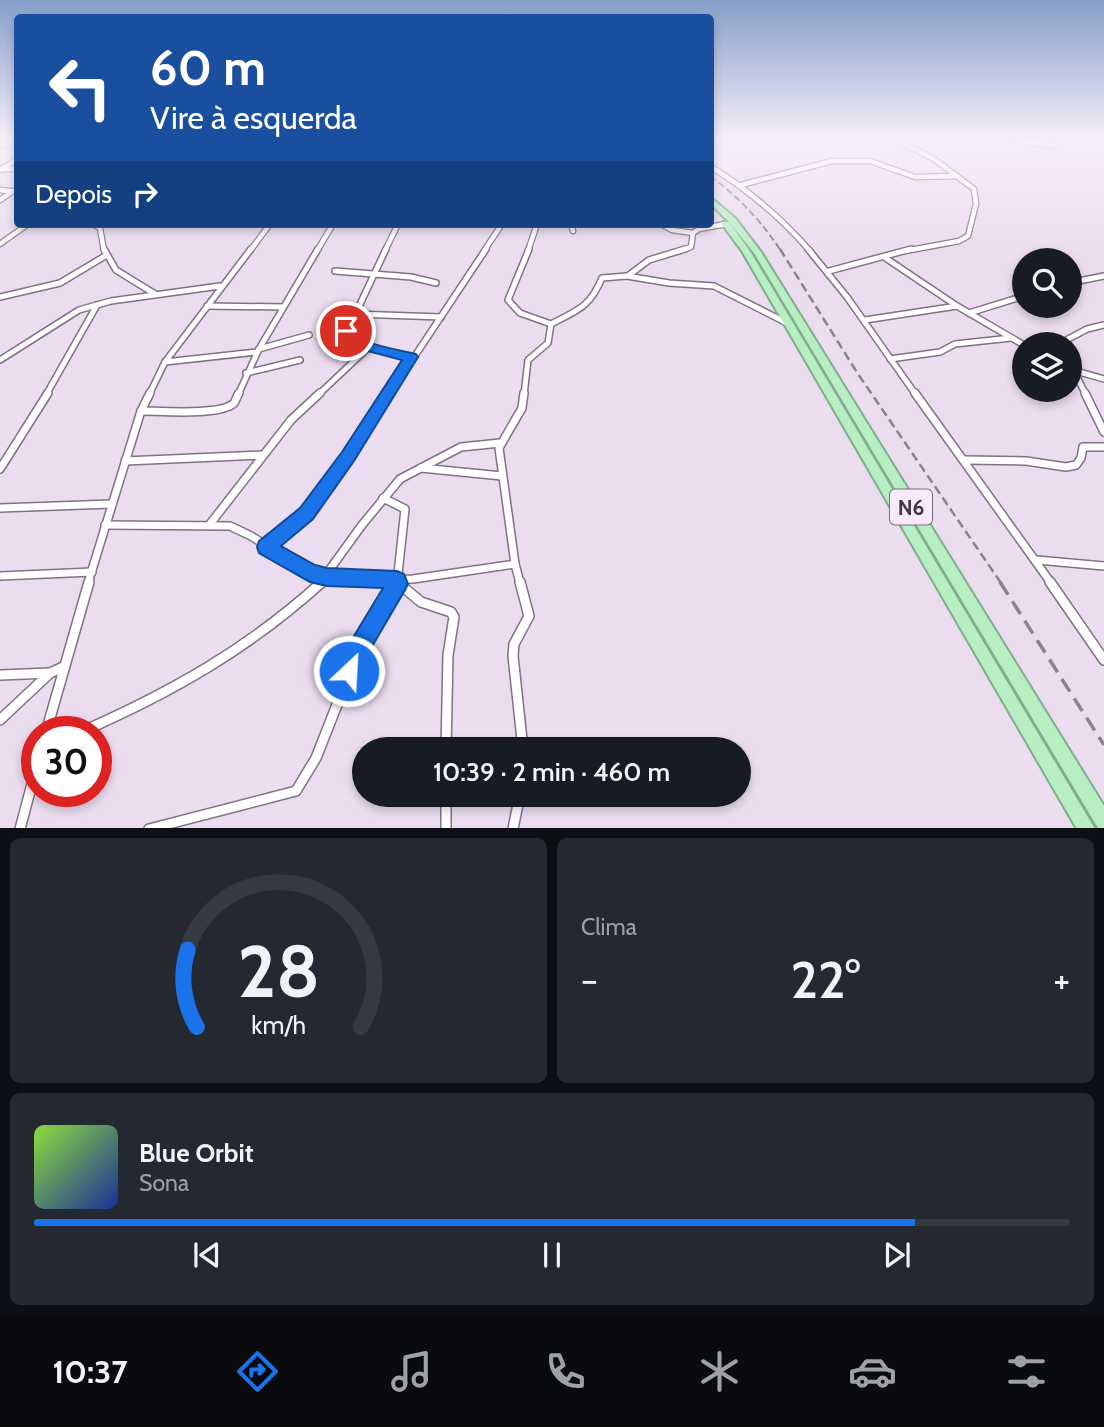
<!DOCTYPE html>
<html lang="pt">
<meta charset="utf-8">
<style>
:root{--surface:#171b24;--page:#242831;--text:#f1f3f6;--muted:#9ea1a6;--line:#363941;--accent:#1a73e8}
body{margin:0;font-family:Cabin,sans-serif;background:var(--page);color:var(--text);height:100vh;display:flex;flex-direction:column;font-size:26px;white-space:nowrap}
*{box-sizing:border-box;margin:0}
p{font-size:23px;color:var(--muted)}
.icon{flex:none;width:38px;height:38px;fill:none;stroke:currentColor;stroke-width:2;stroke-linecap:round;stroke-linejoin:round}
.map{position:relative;height:828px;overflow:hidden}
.side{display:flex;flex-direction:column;gap:10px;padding:10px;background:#0d0f14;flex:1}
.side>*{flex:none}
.top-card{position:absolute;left:14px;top:14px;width:700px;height:214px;border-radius:7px;box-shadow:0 4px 10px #0003;background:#1a4fa0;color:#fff;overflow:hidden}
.fabs{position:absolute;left:1012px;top:248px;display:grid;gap:14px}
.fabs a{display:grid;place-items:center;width:70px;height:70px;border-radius:50%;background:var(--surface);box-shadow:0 4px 10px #0003;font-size:35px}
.speed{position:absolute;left:21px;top:716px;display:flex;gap:14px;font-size:35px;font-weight:700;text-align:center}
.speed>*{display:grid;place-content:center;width:91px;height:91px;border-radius:50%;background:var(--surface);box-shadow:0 4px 10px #0003;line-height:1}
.speed .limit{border:10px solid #d22;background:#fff;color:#111}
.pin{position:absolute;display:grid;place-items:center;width:60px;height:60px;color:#fff;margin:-30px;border:4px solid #fff;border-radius:50%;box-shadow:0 2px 7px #0007}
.me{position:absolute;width:77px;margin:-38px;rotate:25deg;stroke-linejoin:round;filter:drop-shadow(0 0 5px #0008)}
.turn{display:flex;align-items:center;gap:24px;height:147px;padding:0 21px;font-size:32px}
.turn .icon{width:91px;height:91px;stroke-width:2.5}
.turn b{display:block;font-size:49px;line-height:60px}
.then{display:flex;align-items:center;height:66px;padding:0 21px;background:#0003;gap:14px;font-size:26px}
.big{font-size:52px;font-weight:600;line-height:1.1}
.side .card{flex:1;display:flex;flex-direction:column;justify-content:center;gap:10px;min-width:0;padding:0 24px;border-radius:10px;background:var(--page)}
.side .dial{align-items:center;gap:0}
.dial svg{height:182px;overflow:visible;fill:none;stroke:var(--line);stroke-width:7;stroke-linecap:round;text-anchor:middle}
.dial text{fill:var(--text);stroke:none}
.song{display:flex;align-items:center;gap:21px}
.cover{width:84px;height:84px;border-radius:10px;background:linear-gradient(135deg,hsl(90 70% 55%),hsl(230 70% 35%))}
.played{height:7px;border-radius:4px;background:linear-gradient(90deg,var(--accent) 85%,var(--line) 85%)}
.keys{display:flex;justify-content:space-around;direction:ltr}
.heat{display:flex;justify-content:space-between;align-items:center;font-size:38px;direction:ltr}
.side .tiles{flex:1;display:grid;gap:10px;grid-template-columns:1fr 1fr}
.card:last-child{grid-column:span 2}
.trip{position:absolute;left:352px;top:737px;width:399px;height:70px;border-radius:35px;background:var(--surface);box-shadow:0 4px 10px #0003;font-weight:600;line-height:70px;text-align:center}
.tab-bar{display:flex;height:112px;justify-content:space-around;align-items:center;background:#090b0e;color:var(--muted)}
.tab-bar .icon{width:49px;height:49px}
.tab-bar .current{color:var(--accent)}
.tab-bar b{font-size:32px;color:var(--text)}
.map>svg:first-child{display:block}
</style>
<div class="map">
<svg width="1104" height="829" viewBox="0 0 1104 829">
<rect width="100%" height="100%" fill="#ebdcf0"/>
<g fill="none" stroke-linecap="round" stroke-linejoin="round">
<defs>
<g id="minor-far3">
<path d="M895 139 934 159 974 189 976 204 968 236 959 241 905 251"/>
<path d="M1007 139 1056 146"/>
<path d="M0 146 18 140"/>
<path d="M710 166C748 190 781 217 810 251"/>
<path d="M3 169H18"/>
<path d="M0 170 18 159"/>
<path d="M741 185 832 161H870L915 177 957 176"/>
<path d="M0 190 18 192"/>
<path d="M0 200 13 191"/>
<path d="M93 224 100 228 104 251"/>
<path d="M571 224 573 231"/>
<path d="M661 224 672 230 693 233 699 229 726 224"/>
<path d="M0 244 28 224"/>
<path d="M250 251 270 224"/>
<path d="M317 251 333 224"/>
<path d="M385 251 398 224"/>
<path d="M484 251 502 224"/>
<path d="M528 251 537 224"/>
<path d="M679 251 691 247 693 233"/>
</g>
<g id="minor-far2">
<path d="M104 249 116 270 155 294"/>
<path d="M386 249 346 334 369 347 411 357"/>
<path d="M529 249 508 300 520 313 551 324"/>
<path d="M808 249 847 297 916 395"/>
<path d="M884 257 957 306"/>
<path d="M335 271 411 277 436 283"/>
<path d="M829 271 911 249"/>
<path d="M629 275 649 260 685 249"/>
<path d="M1069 283 1104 276"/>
<path d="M0 297 60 283 105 256"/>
<path d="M207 306 283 307"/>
<path d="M969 313 1024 296"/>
<path d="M354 314 441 317"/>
<path d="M865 320 957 306 1024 345"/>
<path d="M551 324C578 310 590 307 602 278L627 276 669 283 714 286 787 323"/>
<path d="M1057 345 1087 329 1104 325"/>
<path d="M259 349 309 335"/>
<path d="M890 359 940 352 955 344 1011 338"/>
<path d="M0 360 79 310 111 301 220 286"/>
<path d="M165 362 257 352"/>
<path d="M1069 369 1104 379"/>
<path d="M1074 371 1086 395"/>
<path d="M246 373 300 360"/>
<path d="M46 395 97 305"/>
<path d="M149 395 165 362 251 249"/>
<path d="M238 395 259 349 318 249"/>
<path d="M318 395 369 347"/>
<path d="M389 395 486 249"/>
<path d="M524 395 528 360 548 343 551 324"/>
</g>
<g id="minor-far1">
<path d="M915 393 1051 583"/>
<path d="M1085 393 1104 432"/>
<path d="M141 411C160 411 221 416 234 403 236 400 237 396 239 393"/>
<path d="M964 460 1026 461 1066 467 1076 465 1081 458 1083 447H1104"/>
<path d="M125 461 263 455"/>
<path d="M421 468 502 476"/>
<path d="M0 469 48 393"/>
<path d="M383 498 405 509 397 583"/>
<path d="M0 508 111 504"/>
<path d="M210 524 291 420 320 393"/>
<path d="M105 525 230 526 251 536 302 568 335 578 360 581 413 579 515 564"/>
<path d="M266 547 306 513 390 393"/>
<path d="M1037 560 1104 566"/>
<path d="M0 576 92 572"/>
<path d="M88 583 141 411 150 393"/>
<path d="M320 583 362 525 400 479 461 447 500 443"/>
<path d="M520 583 515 564 499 448 522 408 524 393"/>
</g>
<g id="minor">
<path d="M397 582 421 602 451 612 454 617 448 655 446 749"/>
<path d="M520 582 529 616 514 644 513 656 523 749"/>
<path d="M1050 582 1104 660"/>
<path d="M0 675 50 673"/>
<path d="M0 720 50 673 63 667"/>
<path d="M46 732 89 582"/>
<path d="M81 732C172 692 248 649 322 582"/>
<path d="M446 794V829"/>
<path d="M20 829 37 765"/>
<path d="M149 829 296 791 316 758 359 649 397 584"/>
<path d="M513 829 520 794"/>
</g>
<g id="trunk">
<path d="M710 197 735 218 761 252 1104 806V829L1098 828 754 253 729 222 710 203Z"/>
<path d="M723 222H729L750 251 1095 829H1077L742 251 722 224Z"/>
</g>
</defs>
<use href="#minor-far3" stroke="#807284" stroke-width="7"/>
<use href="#minor-far2" stroke="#807284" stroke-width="8"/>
<use href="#minor-far1" stroke="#807284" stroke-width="10"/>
<use href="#minor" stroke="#807284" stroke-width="12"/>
<use href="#trunk" stroke="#81ad8c" stroke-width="4"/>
<use href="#minor-far3" stroke="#fff" stroke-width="4.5"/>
<use href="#minor-far2" stroke="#fff" stroke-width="5"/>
<use href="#minor-far1" stroke="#fff" stroke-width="7"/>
<use href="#minor" stroke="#fff" stroke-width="9"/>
<use href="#trunk" fill="#b7efc3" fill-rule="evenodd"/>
<path stroke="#8b818f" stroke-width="2" stroke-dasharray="7 3.5" stroke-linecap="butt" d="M710 176C739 197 761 221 781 251"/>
<path stroke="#8b818f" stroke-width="2.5" stroke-dasharray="9 4.5" stroke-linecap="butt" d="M780 249 858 374 1001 583"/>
<path stroke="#8b818f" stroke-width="3.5" stroke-dasharray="15 8" stroke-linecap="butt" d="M1000 582 1104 745"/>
</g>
<linearGradient id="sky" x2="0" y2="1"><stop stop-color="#869eca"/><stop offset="0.55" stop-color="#f6eff8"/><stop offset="1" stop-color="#f6eff8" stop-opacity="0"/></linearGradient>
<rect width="1104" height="255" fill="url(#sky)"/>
<path fill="#1a73e8" stroke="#114b97" stroke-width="2" d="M346 326 351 328C361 346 397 349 416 354L418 357 354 461 313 519 281 546 315 565 327 568 397 571 404 574 408 584 405 590 367 655 357 679 349 683 342 679 338 671 351 641 383 588 327 586 310 582 259 553 257 547 259 541 300 508 342 452 402 360 364 350 343 340 339 331Z"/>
<g text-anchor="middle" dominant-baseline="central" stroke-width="5" stroke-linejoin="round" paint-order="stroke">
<rect fill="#f8e9fd" stroke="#766e79" stroke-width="2" x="890" y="489.5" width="42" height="35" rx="5"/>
<g font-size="21" font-weight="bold" fill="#3f3941">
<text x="911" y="507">N6</text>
</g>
</g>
</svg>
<div class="fabs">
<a><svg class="icon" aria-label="search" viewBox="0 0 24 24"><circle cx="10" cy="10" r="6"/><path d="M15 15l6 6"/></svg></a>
<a><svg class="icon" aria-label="layers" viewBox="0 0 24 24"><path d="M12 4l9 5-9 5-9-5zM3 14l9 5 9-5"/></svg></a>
</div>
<div class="speed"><div class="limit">30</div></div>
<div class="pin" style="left:346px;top:331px;background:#d93025"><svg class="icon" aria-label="arrive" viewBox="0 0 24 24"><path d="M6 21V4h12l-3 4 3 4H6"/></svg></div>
<svg class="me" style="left:349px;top:671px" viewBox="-20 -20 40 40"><circle r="17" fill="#1a73e8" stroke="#fff" stroke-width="3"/><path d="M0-11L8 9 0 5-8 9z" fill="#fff"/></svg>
<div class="trip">10:39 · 2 min · 460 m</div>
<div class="top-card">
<div class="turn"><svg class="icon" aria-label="left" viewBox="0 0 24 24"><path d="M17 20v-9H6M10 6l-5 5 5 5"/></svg><div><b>60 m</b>Vire à esquerda</div></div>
<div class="then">Depois<svg class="icon" aria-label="right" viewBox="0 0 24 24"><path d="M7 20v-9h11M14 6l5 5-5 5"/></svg></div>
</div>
</div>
<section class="side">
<div class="tiles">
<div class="card dial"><svg viewBox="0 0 100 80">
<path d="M14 69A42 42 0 1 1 86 69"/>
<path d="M14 69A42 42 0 0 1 10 35" stroke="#1a73e8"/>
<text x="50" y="56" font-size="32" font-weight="700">28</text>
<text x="50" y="72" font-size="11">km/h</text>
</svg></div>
<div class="card"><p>Clima</p>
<div class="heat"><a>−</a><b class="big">22°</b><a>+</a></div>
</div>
<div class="card">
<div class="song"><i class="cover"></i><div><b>Blue Orbit</b><p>Sona</p></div></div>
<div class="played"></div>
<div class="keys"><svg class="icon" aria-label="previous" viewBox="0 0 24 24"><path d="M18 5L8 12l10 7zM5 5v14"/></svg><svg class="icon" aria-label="pause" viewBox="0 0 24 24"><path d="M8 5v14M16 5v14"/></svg><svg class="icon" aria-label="next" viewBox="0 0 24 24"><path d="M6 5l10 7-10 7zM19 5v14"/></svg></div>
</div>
</div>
</section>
<nav class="tab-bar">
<b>10:37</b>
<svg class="icon current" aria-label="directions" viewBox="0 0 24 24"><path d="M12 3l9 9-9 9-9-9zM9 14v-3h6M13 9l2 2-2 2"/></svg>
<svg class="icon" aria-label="music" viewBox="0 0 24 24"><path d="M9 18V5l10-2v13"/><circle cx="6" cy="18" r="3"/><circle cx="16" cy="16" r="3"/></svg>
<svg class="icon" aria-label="phone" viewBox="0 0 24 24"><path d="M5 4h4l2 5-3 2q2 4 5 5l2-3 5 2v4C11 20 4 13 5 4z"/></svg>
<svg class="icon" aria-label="climate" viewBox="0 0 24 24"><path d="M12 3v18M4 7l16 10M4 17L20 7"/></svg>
<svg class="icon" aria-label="car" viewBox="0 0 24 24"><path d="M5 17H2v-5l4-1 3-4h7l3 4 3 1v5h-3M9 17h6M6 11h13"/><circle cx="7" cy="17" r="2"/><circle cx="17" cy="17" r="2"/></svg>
<svg class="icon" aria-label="filters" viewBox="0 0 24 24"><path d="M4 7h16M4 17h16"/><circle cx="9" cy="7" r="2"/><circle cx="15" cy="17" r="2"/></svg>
</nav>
